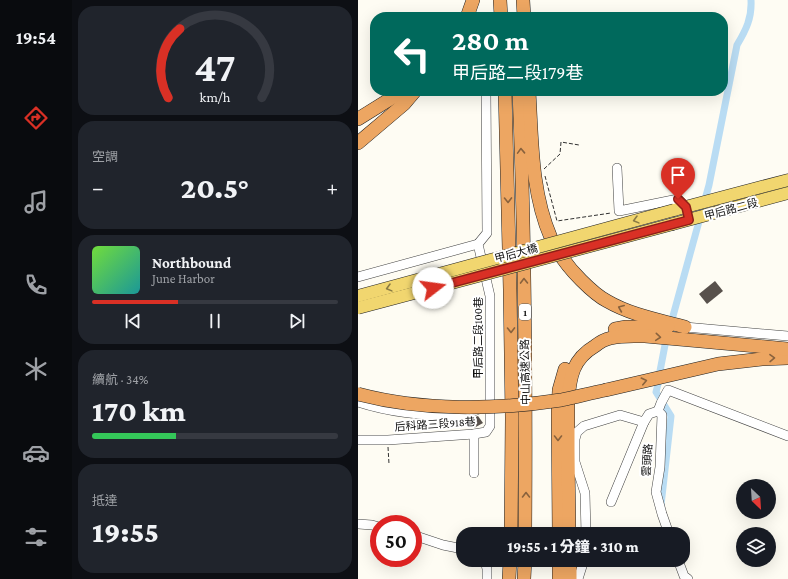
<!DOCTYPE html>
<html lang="zh-TW">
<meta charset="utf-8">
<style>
:root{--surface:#171b24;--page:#20242c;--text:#f1f3f6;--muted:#9ea1a6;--line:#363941;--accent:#d93025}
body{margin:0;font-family:"Crimson Pro","Noto Sans TC",serif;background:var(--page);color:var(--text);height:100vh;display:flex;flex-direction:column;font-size:15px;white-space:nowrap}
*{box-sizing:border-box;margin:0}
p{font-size:13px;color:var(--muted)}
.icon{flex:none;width:22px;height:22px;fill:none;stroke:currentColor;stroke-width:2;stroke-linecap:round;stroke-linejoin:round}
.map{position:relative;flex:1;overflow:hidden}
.drawer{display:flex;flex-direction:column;gap:6px;padding:6px;background:#0d0f14;width:286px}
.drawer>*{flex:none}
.hud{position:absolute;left:12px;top:12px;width:358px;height:84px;border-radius:16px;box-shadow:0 4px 16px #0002;background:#00695c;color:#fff;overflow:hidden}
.needle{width:26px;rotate:155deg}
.fabs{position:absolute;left:378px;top:479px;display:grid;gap:8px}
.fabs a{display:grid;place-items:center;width:40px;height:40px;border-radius:50%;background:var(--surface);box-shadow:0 4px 16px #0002;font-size:20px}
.speed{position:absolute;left:12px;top:515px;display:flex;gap:8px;font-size:20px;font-weight:700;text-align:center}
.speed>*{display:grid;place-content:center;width:52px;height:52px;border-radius:50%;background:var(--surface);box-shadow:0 4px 16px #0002;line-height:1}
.speed .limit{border:6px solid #d22;background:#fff;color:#111}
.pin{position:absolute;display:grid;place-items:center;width:34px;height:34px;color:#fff;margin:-41px -17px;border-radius:50% 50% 50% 0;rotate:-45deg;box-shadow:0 0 4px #0007}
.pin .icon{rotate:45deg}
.me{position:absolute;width:44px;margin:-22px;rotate:75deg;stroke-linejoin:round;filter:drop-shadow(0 0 3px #0008)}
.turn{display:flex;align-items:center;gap:14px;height:84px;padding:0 16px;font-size:18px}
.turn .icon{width:52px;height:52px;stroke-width:2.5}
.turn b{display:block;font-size:28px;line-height:34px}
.big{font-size:30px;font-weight:800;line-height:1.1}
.drawer .tile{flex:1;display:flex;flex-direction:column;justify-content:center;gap:6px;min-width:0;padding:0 14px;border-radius:16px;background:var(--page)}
.drawer .dial{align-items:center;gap:0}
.dial svg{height:104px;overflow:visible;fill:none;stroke:var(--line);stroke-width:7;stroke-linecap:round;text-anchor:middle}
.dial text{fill:var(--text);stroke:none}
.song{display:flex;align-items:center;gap:12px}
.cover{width:48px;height:48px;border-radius:6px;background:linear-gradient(135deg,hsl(100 70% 55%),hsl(180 70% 35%))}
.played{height:4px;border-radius:2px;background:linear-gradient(90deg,var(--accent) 35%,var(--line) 35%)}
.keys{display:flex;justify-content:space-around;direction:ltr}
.heat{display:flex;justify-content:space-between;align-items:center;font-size:22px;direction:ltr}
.charge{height:6px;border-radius:3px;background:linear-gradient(90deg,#34c759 34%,var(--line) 0)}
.trip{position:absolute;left:98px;top:527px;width:234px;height:40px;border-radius:16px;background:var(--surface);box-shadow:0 4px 16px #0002;font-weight:800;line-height:40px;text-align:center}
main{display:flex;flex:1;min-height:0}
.menu{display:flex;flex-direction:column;width:72px;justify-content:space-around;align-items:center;background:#090b0e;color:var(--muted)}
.menu .icon{width:28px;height:28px}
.menu .selected{color:var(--accent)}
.menu b{font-size:18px;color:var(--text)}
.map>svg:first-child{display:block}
</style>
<main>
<nav class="menu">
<b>19:54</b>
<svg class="icon selected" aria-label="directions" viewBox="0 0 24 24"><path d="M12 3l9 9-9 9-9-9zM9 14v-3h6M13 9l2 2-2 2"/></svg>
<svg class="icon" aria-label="music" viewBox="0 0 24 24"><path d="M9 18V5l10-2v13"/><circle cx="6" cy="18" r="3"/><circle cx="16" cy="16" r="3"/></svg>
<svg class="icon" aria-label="phone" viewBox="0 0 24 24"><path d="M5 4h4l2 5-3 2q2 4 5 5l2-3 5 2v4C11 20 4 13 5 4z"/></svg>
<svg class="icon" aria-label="climate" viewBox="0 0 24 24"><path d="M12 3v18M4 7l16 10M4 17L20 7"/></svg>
<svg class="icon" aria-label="car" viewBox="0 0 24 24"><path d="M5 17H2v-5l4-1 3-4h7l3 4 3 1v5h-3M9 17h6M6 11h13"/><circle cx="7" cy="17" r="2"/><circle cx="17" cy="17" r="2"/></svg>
<svg class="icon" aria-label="filters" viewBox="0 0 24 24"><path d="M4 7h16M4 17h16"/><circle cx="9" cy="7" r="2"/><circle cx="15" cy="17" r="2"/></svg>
</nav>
<section class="drawer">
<div class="tile dial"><svg viewBox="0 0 100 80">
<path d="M14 69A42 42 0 1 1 86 69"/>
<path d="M14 69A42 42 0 0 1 23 16" stroke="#d93025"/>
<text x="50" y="56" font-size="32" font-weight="700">47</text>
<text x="50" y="72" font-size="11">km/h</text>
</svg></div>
<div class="tile"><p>空調</p>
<div class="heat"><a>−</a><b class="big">20.5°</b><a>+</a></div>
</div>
<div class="tile">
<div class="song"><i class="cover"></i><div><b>Northbound</b><p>June Harbor</p></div></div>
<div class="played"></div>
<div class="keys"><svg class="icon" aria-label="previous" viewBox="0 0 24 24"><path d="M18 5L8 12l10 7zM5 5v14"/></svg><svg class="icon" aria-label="pause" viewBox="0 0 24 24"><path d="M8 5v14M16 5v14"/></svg><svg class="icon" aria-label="next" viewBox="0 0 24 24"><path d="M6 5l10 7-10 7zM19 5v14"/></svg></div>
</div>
<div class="tile"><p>續航 · 34%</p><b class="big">170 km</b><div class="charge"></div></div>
<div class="tile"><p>抵達</p><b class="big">19:55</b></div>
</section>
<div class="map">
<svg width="430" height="579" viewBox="0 0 430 579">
<rect width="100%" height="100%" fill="#fefcf3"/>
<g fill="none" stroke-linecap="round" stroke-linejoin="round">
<g stroke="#b9dcf3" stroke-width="7">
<path d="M315 316 351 185 379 45C388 30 394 18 393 0"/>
<path d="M302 371 307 345"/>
<path d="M300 384 298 392 313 416 303 505"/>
</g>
</g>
<g fill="#58514c">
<path d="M357 281 365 291 349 304 341 294Z"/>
<path d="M120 416 125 423 116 428 110 420Z"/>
</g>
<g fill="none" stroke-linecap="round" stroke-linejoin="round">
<defs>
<g id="minor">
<path d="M259 168 261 211 320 199 328 207 329 211"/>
<path d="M0 277 120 244"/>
<path d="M327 327 430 336"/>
<path d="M0 402C33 413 68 416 102 416L109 414 121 409"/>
<path d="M116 434V473"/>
<path d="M0 440H30L116 434 128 432 132 426V296L120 244 129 233 128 91"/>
<path d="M253 502 286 422"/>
<path d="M0 524 14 525 21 527"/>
<path d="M228 534 227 493 217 462V439L219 432 226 426 262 415 286 422 291 414 300 411"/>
<path d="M311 534 304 514 298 492 302 467 304 415 300 411 303 403 310 390 430 436"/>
<path d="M55 535 85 545 105 549"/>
<path d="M127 560 129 569V579"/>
<path d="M320 560 326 576 330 579"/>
<path d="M220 579 226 560"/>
</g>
<g id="major">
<path d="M316 210 430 180"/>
<path d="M315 224 430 193"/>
</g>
<g id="highway">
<path d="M142 0 143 17"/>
<path d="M165 0 166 17"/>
<path d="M109 17 115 0"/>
<path d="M147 91 152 289 154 418 153 534"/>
<path d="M161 91C167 239 168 386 167 534"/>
<path d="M171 91C174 140 173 192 193 238 200 254 211 268 223 280 231 288 239 296 249 301 273 315 301 320 327 327"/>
<path d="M0 119 45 91"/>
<path d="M0 143 46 104 57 91"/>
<path d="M257 329 268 327H310"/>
<path d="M248 390 360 364 404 359 430 358"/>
<path d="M201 534 200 412 201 390 207 369"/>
<path d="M211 534C211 504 210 473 210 443 210 428 210 414 210 400 212 376 215 359 237 346 242 342 248 339 253 338 264 335 276 336 287 336L430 349"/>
<path d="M212 560V579"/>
<path d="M151 579 152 560"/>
<path d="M166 579 167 560"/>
<path d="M201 579V560"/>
</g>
</defs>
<use href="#minor" stroke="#424242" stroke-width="10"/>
<use href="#major" stroke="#202020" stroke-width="13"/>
<use href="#highway" stroke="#202020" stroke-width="14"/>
<g stroke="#313131" stroke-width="1" stroke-dasharray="4 2" stroke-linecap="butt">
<path d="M186 169 202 154 203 142 221 145"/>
<path d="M187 176 199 221 253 213"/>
<path d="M30 447 31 464"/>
</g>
<use href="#minor" stroke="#fff" stroke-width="9"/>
<use href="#major" stroke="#f1d66f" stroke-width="12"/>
<use href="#highway" stroke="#eda662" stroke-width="13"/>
<defs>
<g id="major-bridge">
<path d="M0 296 316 210"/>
<path d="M0 308 315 224"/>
</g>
<path id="highway-bridge" d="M0 394C64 411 138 410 203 400 218 397 233 393 248 390"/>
</defs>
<use href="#major-bridge" stroke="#202020" stroke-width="13" stroke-linecap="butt"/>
<use href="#highway-bridge" stroke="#202020" stroke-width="14" stroke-linecap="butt"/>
<use href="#major-bridge" stroke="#f1d66f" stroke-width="12"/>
<use href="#highway-bridge" stroke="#eda662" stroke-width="13"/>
</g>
<defs><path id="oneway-chevron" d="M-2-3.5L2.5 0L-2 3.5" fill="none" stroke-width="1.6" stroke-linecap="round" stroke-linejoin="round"/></defs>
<g stroke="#89623d">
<use href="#oneway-chevron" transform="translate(163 151) rotate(-92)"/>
<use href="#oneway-chevron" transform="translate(150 200) rotate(89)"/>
<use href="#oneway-chevron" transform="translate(166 281) rotate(-91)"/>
<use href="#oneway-chevron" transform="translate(263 308) rotate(-157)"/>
<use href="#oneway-chevron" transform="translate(153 330) rotate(89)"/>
<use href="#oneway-chevron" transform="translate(300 337) rotate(5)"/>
<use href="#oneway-chevron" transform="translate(414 358) rotate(-1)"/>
<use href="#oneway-chevron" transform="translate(286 381) rotate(-13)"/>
<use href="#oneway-chevron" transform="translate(200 438) rotate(90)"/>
<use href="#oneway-chevron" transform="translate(168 495) rotate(-90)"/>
</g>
<g stroke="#8b7c44">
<use href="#oneway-chevron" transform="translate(278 220) rotate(165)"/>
<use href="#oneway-chevron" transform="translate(31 288) rotate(165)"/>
</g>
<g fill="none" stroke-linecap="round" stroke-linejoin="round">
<defs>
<path id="route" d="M75 288 331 220 328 207 320 199"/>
</defs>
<use href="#route" stroke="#8d1f18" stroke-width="10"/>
<use href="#route" stroke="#d93025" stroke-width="7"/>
</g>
<g text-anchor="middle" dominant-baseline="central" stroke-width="4" stroke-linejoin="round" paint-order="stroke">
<rect fill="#fff" stroke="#575757" stroke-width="1" x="161" y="304" width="12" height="16" rx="3"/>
<g font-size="10" font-weight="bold" fill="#0f0f0f">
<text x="167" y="312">1</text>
</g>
<g font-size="11" fill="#0f0f0f" stroke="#fff">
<text transform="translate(373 209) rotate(-15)">甲后路二段</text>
<text transform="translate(158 253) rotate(-15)">甲后大橋</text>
<text transform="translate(120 338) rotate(-90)">甲后路二段100巷</text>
<text transform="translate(167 372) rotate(-91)">中山高速公路</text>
<text transform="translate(77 424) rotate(-4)">后科路三段918巷</text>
<text transform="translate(289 460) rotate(-86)">雲頭路</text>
</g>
</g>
</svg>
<div class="fabs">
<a><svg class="needle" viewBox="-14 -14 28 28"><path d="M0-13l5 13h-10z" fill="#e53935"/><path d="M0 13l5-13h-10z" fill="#9ea1a6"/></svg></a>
<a><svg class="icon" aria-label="layers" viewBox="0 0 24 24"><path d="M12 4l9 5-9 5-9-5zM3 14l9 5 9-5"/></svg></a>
</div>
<div class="speed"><div class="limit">50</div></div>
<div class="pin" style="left:320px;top:199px;background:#d93025"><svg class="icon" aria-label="arrive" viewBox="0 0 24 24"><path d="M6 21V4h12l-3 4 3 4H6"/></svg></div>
<svg class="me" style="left:75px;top:288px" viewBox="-20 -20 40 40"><circle r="19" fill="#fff"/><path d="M0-13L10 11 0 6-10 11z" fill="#d93025"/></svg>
<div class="trip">19:55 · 1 分鐘 · 310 m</div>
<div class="hud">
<div class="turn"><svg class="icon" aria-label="left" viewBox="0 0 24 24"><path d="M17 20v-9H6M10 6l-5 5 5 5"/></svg><div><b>280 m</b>甲后路二段179巷</div></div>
</div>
</div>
</main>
